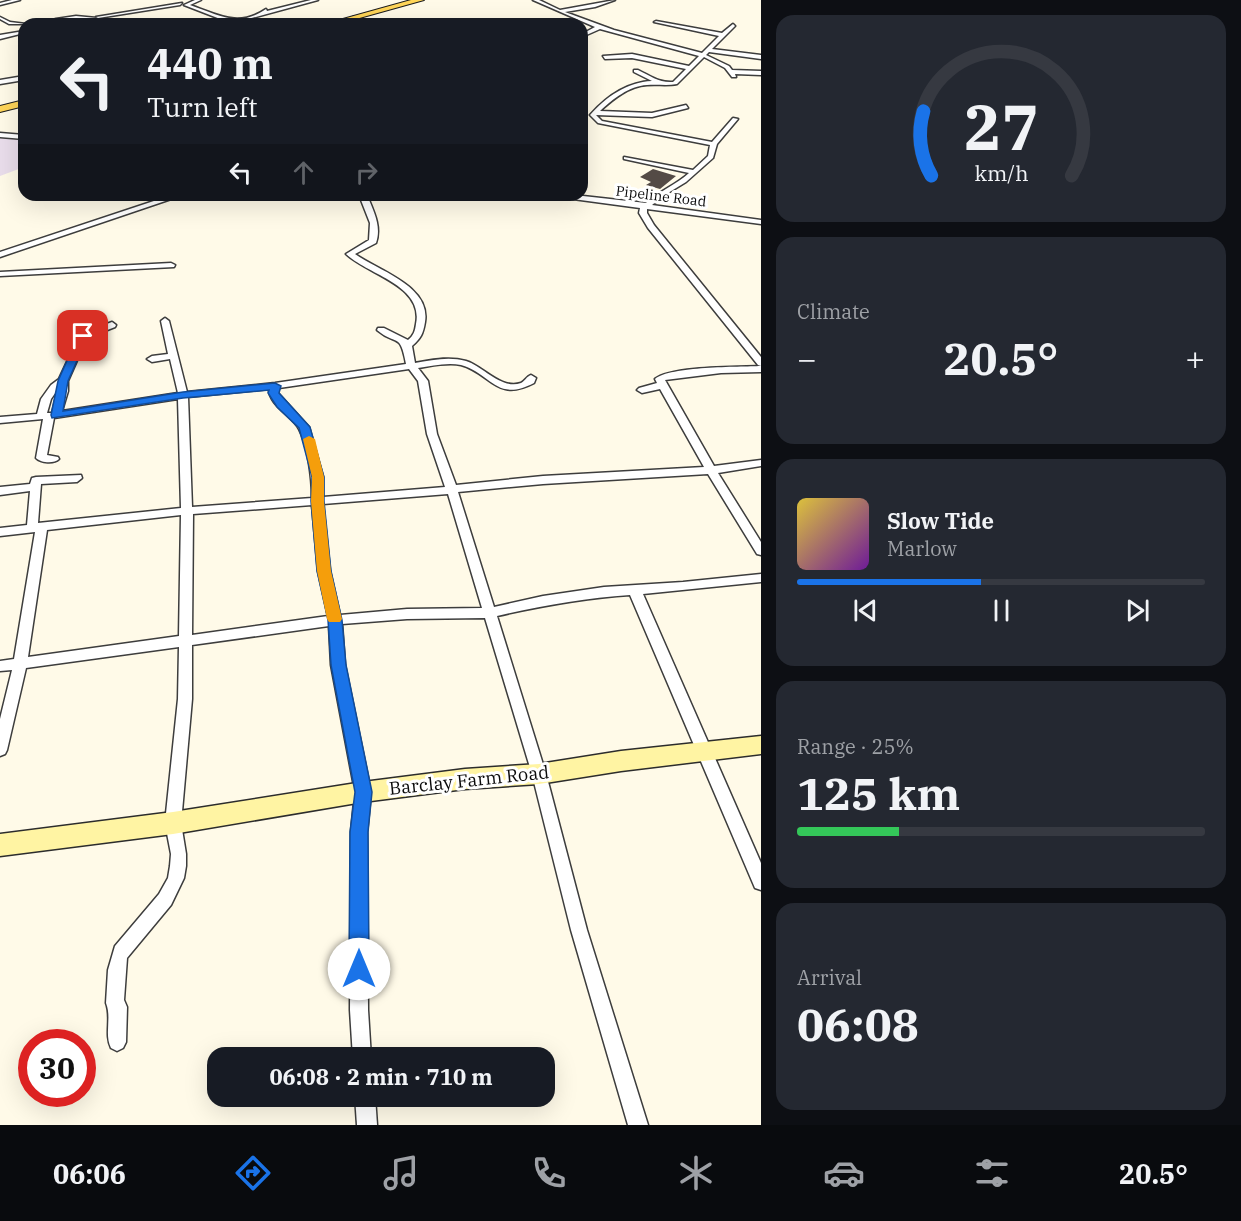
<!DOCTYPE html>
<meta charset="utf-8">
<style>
:root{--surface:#171b24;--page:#242831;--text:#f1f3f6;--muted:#9ea1a6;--line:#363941;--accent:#1a73e8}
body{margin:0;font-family:"IBM Plex Serif",serif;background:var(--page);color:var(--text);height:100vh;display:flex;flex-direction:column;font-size:22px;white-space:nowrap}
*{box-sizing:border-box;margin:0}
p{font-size:20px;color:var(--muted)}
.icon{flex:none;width:33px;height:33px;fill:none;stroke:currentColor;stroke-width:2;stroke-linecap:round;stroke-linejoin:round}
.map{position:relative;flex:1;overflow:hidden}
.drawer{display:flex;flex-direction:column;gap:15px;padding:15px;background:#0d0f14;width:480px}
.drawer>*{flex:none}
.banner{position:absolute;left:18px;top:18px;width:570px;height:183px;border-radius:18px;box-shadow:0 6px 24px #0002;background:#171b24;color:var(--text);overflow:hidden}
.speed{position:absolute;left:18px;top:1029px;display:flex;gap:12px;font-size:30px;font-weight:700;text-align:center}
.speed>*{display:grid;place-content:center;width:78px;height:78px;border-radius:50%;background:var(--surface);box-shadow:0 6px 24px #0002;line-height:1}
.speed .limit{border:9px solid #d22;background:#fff;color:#111}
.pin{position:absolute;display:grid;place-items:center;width:51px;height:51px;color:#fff;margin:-26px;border-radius:12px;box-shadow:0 3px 9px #0006}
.me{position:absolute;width:66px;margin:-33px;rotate:0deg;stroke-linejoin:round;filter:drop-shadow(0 0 4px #0008)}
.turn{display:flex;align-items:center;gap:21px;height:126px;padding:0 30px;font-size:27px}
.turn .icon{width:78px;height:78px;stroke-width:2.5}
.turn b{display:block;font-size:42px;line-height:51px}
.lanes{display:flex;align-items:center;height:57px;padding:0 30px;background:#0003;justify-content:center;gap:30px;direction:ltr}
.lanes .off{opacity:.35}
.big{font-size:45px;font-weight:700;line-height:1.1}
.drawer .card{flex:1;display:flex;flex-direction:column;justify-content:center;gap:9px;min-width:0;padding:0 21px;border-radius:18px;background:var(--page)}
.drawer .dial{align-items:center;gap:0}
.dial svg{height:156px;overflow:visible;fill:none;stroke:var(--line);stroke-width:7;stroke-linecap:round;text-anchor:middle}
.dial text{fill:var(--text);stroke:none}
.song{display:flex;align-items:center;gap:18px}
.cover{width:72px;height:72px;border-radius:9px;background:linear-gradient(135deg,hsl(50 70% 55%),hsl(280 70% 35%))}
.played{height:6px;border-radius:3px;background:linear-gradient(90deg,var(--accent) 45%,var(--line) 45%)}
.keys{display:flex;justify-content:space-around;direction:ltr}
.heat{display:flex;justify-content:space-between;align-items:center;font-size:33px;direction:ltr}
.charge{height:9px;border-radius:4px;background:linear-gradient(90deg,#34c759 25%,var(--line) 0)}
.trip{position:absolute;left:207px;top:1047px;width:348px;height:60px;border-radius:18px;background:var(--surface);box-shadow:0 6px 24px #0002;font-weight:700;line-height:60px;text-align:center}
.menu{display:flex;height:96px;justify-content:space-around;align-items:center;background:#090b0e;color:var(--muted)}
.menu .icon{width:42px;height:42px}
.menu .on{color:var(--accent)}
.menu b{font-size:27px;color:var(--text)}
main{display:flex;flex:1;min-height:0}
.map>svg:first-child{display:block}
</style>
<main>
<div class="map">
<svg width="761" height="1125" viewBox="0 0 761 1125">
<rect width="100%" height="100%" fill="#fffae8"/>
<path fill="#e9ddeb" d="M0 136 24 139V167L0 176Z"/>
<path fill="#544b46" d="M653 169 676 176 660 189 646 185 651 182 640 177Z"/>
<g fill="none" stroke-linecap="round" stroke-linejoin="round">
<defs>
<g id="street">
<path d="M12 0H20L0 5V3Z"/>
<path d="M195 0H201L190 5C219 15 238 28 266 9L267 11 311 0H318L237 22 239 24H222L228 22 184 5Z"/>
<path d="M533 0H539L560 10 615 0 595 7 565 12 614 30 702 53 719 36 654 22 656 21 722 33 733 24 735 26 712 49 761 55V59L709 52 706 55 729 66 732 70 761 71V75L735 74 736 77H732L725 68 704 57 677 84C667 86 657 84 647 85 629 86 613 99 600 111L652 113 686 105 688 108 652 117 596 115 602 121 712 142 733 118 738 119 717 144 713 158 686 182 663 196 652 205 761 220V224L647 209V213L654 225 761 357V366L758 365 648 228 639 213 640 208 558 197 554 195H574L646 203C659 191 676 185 689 173L624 159V157L693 170 708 156 710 145 598 123 590 115C606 97 627 82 652 81L634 72V70H638C651 76 659 83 673 82L686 69 632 58 605 59 603 56 632 54 689 66 699 56 600 29 582 37V34L595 27Z"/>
<path d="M182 3 180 5 98 18 96 17Z"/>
<path d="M76 16 107 19 98 22 72 19 40 24 56 19Z"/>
<path d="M0 17 10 22 26 24H9L0 19Z"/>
<path d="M353 17 371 23V24H365L351 19Z"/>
<path d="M24 31V33L0 39V35Z"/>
<path d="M24 76V80L0 84V80Z"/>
<path d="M0 133 24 135V139L0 137Z"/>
<path d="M172 195H183L0 257V252Z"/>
<path d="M359 195H367C373 210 382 226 376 243L355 254C379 271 431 286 425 322 423 334 421 338 412 346L415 363C432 360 449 356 466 361 483 366 501 390 521 383 526 380 526 377 531 375L536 378 534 383C496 403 491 373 461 365 447 362 432 366 418 368L428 381 437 434 456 485 543 476 704 467 660 389 642 393 637 390 639 388 657 383 655 379C670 366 739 367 761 366V372L721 373 665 380 714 466 761 460V466L718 473 761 542V555L757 554 708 474 543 484 458 492 494 607 543 596 604 587 683 582 761 574V582L643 594 761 863V890L755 888 630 595C585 598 541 606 497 616L546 774 587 930 648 1125H628L571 930 532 774 485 618 407 619 342 624 345 665 371 792 367 832 368 1010 371 1058H353L350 1010 351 832 355 792 331 665 329 626 192 645V699L181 823 186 854V866L184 878 171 905 127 958 124 1000 127 1007 126 1042 123 1048 117 1051 111 1048C104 1034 112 1018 106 1003L108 970 115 946 159 894 168 878 170 866 171 854 165 823 178 699 179 647 26 668 7 750 5 754 0 756V719L12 670 0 671V661L14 659 35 532 0 536V528L27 525 30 491 0 495V487L30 484 32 478 36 477 81 475 82 478 77 482 41 484 38 523 181 508 178 399 54 418 47 455 58 457 59 459C54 464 41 463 36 458L43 419 0 423V417L37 414 41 399 51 385 59 379 80 334 112 322 116 325 115 327 87 338 68 381V391L62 411 178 393 170 359 152 362 147 359 152 356 168 354 161 321 165 318 169 321 187 392 275 383 406 364C400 331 397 347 377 330L378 328H384L408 340C414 335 415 331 416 324 424 285 368 275 346 254L369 240 370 223ZM409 369 418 381 427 434 445 487 323 497V477L309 427 278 393 279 388ZM58 389 52 413H47L51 399ZM269 389C268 404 293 417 299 429 308 446 312 479 312 498L192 507 188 397ZM448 494 482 608 407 609 340 615 330 571 323 504ZM312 505 318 571 328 616 192 635 193 514ZM181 515 179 636 28 657 47 530Z"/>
<path d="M171 263 175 265 174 267 0 276V272Z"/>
<path d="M355 1096H375L377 1125H357Z"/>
</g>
<path id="secondary" d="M761 736V754L621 771 539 784 465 789 363 802 173 834 0 856V834L173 812 363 782 465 769 539 764 621 751Z"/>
<g id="primary">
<path d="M411 0H424L338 24H325Z"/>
<path d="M24 100V106L0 112V106Z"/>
</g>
</defs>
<use href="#street" stroke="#3d3d3d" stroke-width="3"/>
<use href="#secondary" stroke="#2c2c2c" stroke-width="3"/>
<use href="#primary" stroke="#1b1b1b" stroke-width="2"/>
<use href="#street" fill="#fff" fill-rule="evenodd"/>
<use href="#secondary" fill="#fff4a3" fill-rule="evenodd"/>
<use href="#primary" fill="#ffd558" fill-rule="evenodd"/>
</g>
<path fill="#1a73e8" stroke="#114b97" stroke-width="1.5" d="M83 333 88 336 68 381 63 411 183 392 275 383 281 386 279 393 310 427 324 477V501L331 571 342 620 346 665 372 792 368 832 369 969 366 976 359 979 352 976 349 969 350 832 355 792 331 665 328 620 317 571 311 501 312 477 299 428 277 407 268 393 269 390 183 398 52 418 51 415 58 381 78 336Z"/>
<path fill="#f59e0b" d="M309 436 315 439 324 477V501L331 571 342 619 340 622H329L327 619 317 571 311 501 312 477 303 439Z"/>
<g text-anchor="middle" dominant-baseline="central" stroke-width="6" stroke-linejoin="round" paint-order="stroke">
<g font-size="14" fill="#0a0a0a" stroke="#fff">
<text transform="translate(661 196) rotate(7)">Pipeline Road</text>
</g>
<g font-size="18" fill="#0a0a0a" stroke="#fff">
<text transform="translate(469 780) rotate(-6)">Barclay Farm Road</text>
</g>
</g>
</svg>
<div class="speed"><div class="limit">30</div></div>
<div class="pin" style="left:83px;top:336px;background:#d93025"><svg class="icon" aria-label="arrive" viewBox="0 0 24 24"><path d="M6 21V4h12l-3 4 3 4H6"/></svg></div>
<svg class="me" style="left:359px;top:969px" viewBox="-20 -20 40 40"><circle r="19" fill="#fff"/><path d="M0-13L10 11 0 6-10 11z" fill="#1a73e8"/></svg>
<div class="trip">06:08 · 2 min · 710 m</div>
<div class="banner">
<div class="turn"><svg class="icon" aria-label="left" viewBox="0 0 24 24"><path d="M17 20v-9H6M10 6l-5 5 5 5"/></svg><div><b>440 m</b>Turn left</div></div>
<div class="lanes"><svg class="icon" aria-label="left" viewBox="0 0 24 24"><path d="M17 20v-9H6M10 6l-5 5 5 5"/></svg><svg class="icon off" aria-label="ahead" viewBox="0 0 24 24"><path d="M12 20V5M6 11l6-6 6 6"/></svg><svg class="icon off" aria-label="right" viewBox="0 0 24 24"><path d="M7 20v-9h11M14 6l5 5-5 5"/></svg></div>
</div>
</div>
<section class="drawer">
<div class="card dial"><svg viewBox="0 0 100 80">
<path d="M14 69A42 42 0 1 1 86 69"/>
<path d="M14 69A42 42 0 0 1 10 36" stroke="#1a73e8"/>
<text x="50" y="56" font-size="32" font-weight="700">27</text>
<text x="50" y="72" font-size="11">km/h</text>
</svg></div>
<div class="card"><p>Climate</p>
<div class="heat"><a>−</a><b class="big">20.5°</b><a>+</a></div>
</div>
<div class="card">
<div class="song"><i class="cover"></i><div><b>Slow Tide</b><p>Marlow</p></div></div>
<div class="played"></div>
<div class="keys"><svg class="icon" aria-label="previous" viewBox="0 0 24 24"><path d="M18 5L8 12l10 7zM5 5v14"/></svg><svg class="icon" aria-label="pause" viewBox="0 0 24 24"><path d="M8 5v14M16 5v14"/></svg><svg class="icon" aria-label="next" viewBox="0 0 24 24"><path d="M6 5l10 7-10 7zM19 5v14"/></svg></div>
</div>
<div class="card"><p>Range · 25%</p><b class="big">125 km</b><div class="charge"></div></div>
<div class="card"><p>Arrival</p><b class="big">06:08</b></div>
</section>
</main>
<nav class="menu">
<b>06:06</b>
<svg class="icon on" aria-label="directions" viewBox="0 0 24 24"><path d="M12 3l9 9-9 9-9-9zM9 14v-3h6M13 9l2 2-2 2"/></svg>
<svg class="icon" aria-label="music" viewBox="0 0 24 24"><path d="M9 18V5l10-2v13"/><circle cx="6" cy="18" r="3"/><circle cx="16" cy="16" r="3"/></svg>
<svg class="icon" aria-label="phone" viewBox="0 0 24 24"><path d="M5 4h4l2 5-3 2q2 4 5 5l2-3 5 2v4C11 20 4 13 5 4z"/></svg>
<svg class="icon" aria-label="climate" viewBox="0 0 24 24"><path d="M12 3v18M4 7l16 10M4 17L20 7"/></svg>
<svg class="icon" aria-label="car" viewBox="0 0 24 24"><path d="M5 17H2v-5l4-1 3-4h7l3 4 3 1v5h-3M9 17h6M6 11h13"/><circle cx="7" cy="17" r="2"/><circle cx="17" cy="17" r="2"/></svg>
<svg class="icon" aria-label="filters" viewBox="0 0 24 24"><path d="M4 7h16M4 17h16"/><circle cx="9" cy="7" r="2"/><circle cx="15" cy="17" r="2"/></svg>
<b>20.5°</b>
</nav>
